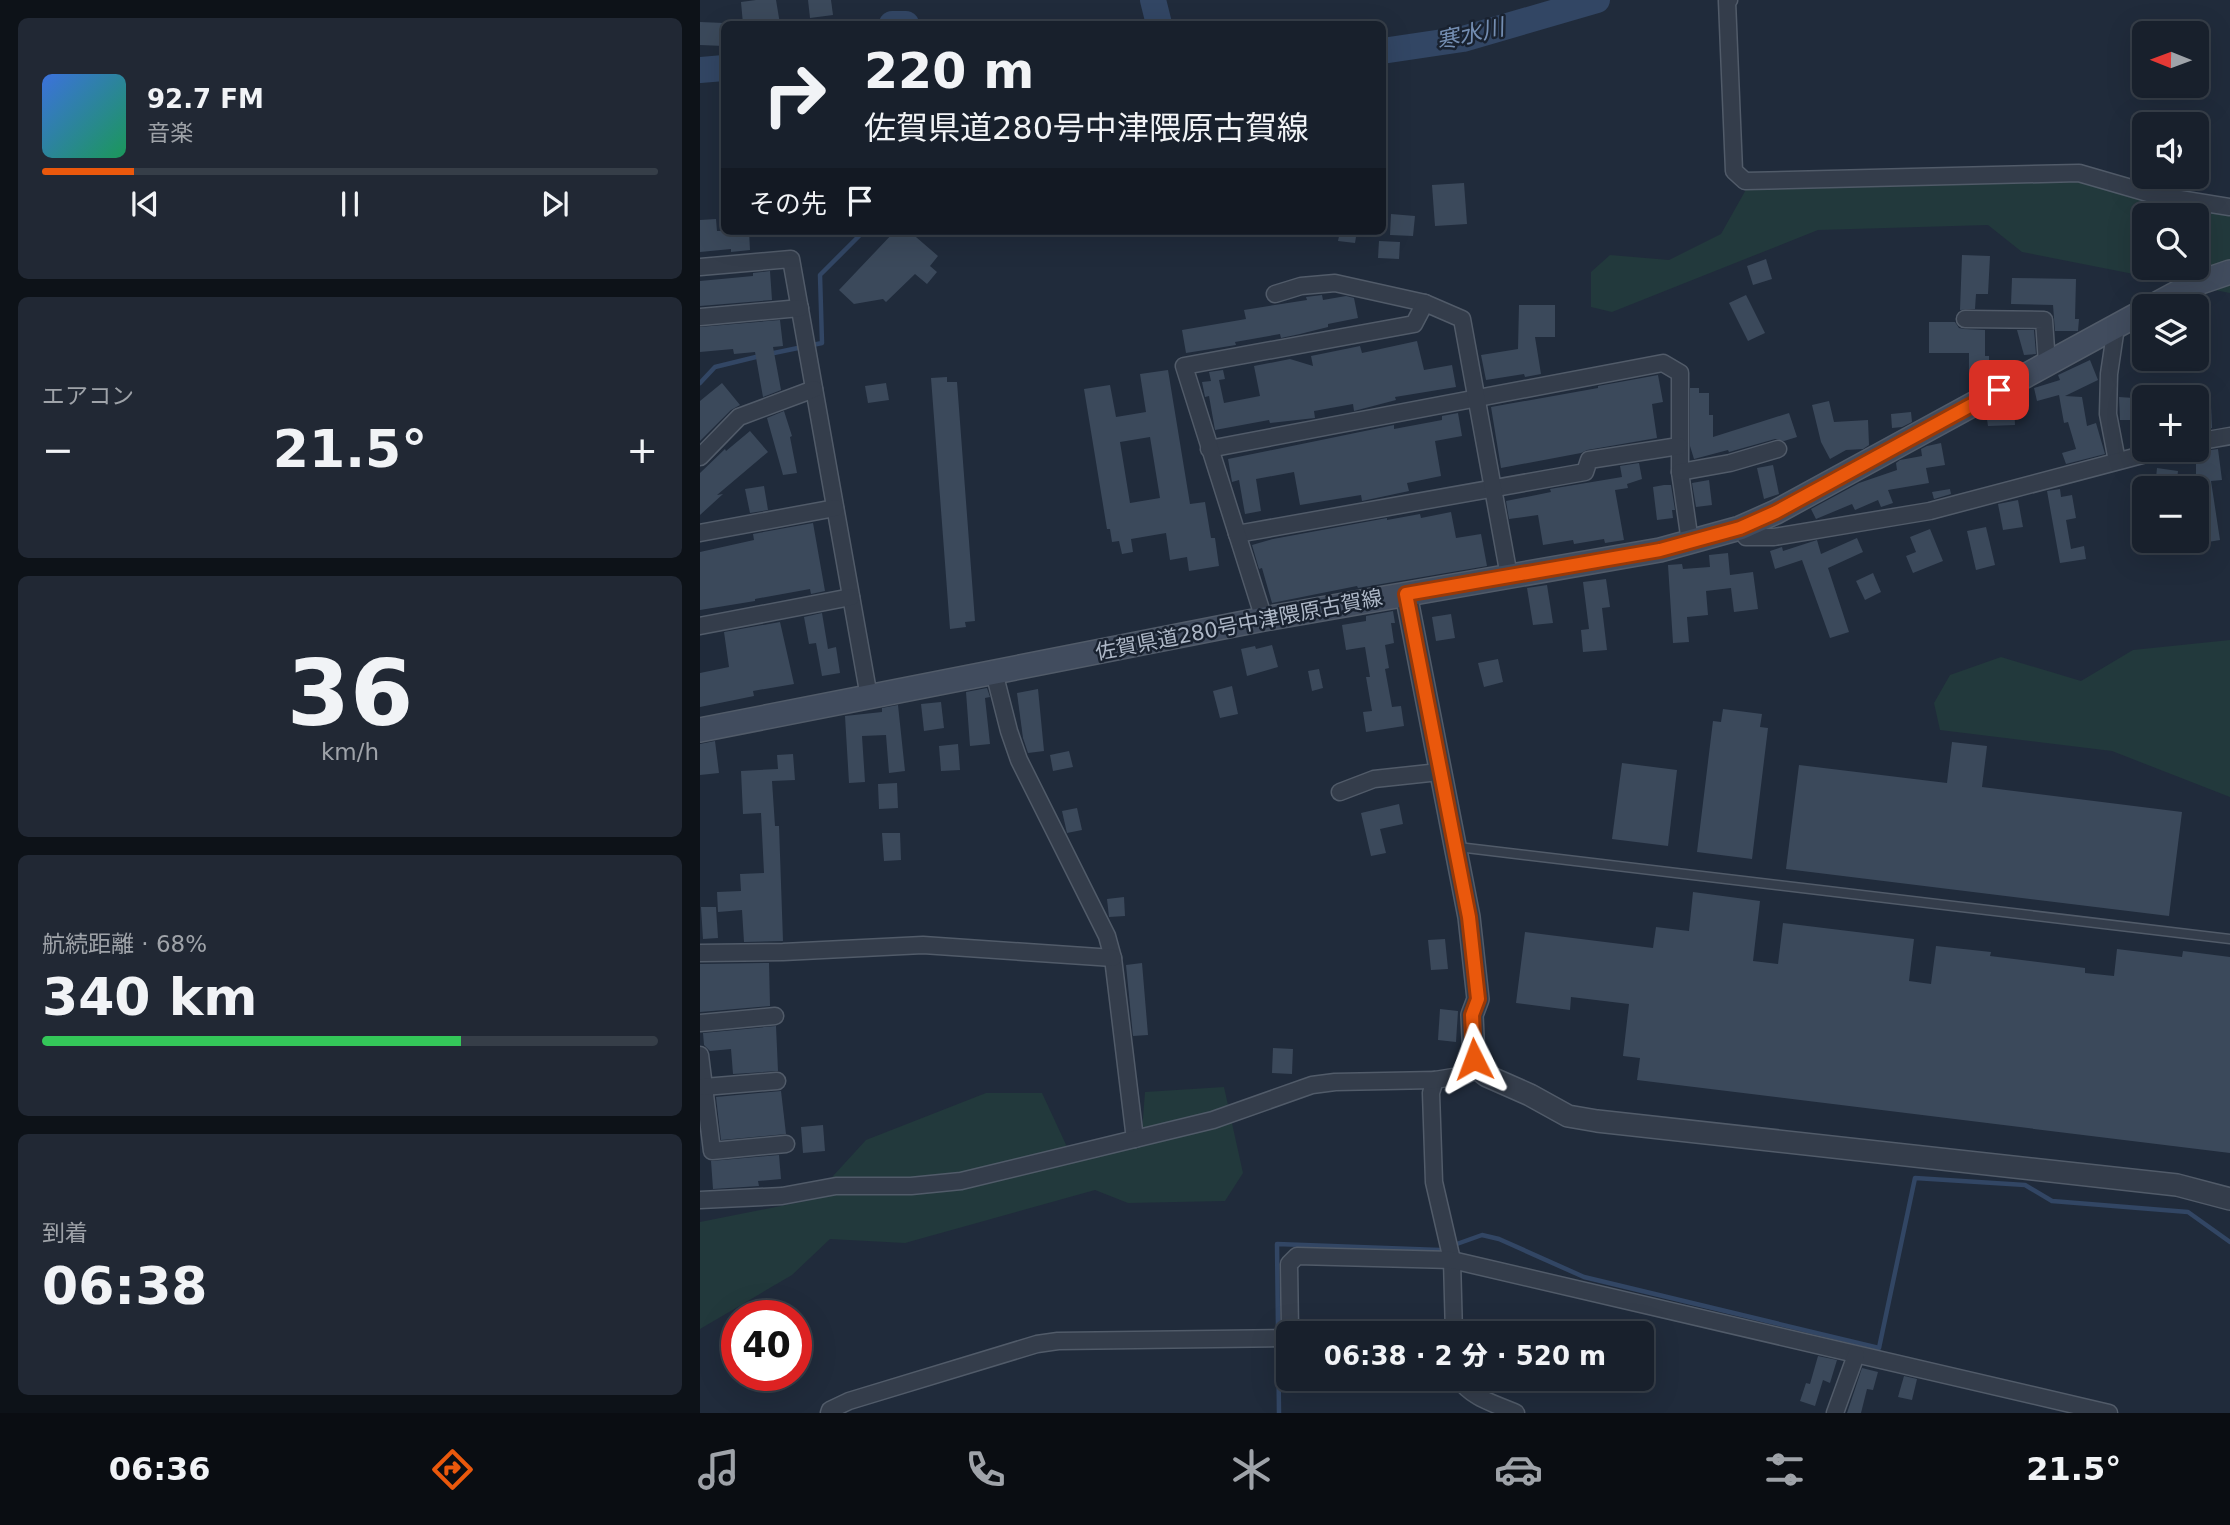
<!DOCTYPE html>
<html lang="ja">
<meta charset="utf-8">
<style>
:root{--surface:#18202c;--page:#212834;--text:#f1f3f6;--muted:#9fa3a9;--line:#363e48;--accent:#ea580c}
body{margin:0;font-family:"DejaVu Sans","Noto Sans JP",sans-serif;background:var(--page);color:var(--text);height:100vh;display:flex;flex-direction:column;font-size:26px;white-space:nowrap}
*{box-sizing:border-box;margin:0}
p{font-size:23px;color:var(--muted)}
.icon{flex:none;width:38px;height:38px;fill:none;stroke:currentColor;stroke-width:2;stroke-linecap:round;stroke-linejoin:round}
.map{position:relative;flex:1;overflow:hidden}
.details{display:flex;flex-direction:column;gap:18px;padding:18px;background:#0d1218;width:700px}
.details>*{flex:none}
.guide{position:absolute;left:21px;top:21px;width:665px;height:214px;border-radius:10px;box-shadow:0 7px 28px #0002,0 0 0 2px var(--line);background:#18202c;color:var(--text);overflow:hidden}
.needle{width:46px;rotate:271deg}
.fabs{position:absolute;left:1432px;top:21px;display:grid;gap:14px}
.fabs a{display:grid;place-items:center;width:77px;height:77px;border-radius:10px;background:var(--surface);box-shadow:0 7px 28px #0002,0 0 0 2px var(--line);font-size:35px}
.speed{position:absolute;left:21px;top:1300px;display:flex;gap:14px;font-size:35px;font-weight:700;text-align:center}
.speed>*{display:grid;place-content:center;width:91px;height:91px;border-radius:50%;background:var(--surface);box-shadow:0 7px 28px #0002,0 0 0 2px var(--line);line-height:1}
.speed .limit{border:10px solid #d22;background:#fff;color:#111}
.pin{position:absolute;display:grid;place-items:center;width:60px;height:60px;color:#fff;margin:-30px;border-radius:14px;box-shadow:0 4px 10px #0006}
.me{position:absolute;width:77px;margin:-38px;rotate:357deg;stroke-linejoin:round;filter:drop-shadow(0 0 5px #0008)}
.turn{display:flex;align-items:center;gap:24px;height:147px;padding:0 28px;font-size:32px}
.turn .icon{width:91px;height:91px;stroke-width:2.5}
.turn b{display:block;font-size:49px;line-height:60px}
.then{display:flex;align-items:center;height:66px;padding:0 28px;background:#0003;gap:14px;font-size:26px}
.big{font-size:52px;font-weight:800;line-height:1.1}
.details .card{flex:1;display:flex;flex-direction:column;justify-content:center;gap:10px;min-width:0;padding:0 24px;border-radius:10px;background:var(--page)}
.details .dial{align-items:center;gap:0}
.dial b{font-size:91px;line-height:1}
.song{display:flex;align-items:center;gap:21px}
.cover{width:84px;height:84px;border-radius:10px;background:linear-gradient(135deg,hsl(220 70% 55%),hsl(150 70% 35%))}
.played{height:7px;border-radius:4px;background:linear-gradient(90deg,var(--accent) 15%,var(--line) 15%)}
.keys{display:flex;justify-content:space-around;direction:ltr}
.heat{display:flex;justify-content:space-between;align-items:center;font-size:38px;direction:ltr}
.charge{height:10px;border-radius:5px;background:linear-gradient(90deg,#34c759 68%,var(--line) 0)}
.trip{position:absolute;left:576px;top:1321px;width:378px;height:70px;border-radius:10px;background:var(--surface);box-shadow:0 7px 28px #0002,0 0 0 2px var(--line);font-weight:800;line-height:70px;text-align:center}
.menu{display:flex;height:112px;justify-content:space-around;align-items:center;background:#0a0d12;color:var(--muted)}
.menu .icon{width:49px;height:49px}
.menu .selected{color:var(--accent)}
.menu b{font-size:32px;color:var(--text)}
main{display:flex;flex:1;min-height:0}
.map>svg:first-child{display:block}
</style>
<main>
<section class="details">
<div class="card">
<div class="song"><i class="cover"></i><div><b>92.7 FM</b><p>音楽</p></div></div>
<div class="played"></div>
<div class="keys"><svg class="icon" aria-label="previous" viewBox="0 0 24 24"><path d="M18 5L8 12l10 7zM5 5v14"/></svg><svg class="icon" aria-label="pause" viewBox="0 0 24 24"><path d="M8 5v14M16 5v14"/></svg><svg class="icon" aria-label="next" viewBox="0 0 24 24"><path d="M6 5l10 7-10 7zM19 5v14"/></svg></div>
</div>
<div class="card"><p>エアコン</p>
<div class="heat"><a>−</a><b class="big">21.5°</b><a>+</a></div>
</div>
<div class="card dial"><b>36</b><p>km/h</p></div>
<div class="card"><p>航続距離 · 68%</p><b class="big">340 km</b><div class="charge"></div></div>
<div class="card"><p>到着</p><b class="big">06:38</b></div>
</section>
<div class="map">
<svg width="1530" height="1413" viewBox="0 0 1530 1413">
<rect width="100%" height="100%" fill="#202b3b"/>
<g fill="#22393c" fill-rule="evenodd">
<path d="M1377 181 1467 206 1530 215V293L1322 252 1288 225 1118 230 912 312 891 307V272L910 255 969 260 1021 234 1048 186ZM1444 215H1496V268H1444Z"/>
<path d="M1530 640V797L1412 751 1240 730 1234 703 1250 675 1301 657 1381 681 1433 650Z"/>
<path d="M524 1087 543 1173 525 1201 428 1203 395 1190 205 1243 130 1239 92 1275 0 1329V1222L111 1200 166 1140 286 1093H342L368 1149 442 1131 445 1092Z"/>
</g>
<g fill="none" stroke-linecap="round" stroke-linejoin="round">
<g stroke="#324664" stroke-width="4.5">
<path d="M69 354 122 343 120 275 164 231"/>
<path d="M0 383 15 367 60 356"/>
<path d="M579 1413 577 1244 740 1250 782 1235 799 1239 884 1277 1179 1348 1215 1178 1325 1185 1352 1201 1488 1212 1530 1242"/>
</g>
<g stroke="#324664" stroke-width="26">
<path d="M453 0 459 24"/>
<path d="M192 24H206"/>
<path d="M682 51 763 39 897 0"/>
<path d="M0 70 24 68"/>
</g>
</g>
<g fill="#3b495b" fill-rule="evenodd">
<path d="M56 0H76L80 24H43L41 2Z"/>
<path d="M108 0H131L133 15 110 18Z"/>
<path d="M0 22 24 23V46L0 45Z"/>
<path d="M764 183 767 224 735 226 732 185Z"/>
<path d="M691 214 715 216 713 236 690 235Z"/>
<path d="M16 219 17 231H49L50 250 31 252V249L0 252V220Z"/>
<path d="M195 231H209L238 256 230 266 237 272 227 284 215 274 186 302 183 299 154 304 139 290Z"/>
<path d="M640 231H657L655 243 638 241Z"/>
<path d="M679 241 700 242 699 259 678 258Z"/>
<path d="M1262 255 1290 256 1288 294H1276L1275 309 1260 310Z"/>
<path d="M1066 259 1072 279 1053 285 1047 266Z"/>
<path d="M70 271 72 300 0 306V281L53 276V273Z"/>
<path d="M1312 278 1376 279 1375 319H1379L1378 331H1355L1353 305 1311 304Z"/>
<path d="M622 295 623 300 646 296 654 298 658 318 628 324V327L600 334 581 338 580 334 535 342 536 345 486 353 482 330 546 319 544 310 607 300 606 297Z"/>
<path d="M1046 295 1065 333 1048 341 1029 303Z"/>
<path d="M819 305H855V337H835L841 374 825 377 824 374 786 380 781 355 818 349Z"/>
<path d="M80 320 83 346 73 347 81 390 63 397 55 352 34 354 33 349 0 352V327Z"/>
<path d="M1229 322H1255L1259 328 1264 329 1285 330V356H1289V380L1269 382V353H1229Z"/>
<path d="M1317 330H1334L1336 354 1324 355Z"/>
<path d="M717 341 724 370 752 365 756 387 695 397 696 400 654 411 653 404 614 411 615 418 570 423 569 420 515 430 509 396 505 397 502 382 511 381 509 372 523 370 525 379 519 380 524 403 560 396 554 366 590 359 613 366 611 356 660 346 662 353Z"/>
<path d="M1390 360 1398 380 1365 396 1382 397 1387 426 1396 423 1405 454 1366 464 1362 453 1376 449 1368 422 1364 423 1359 395 1337 401 1334 388 1360 380 1358 375Z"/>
<path d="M468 370 490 504 505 502 511 538H515L519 566 489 571 487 557 470 560 466 533 431 539 433 552 422 554 419 541 412 542 410 529H407L384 389 410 385 416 417 446 412 440 374ZM450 437 460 498 430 503 420 442Z"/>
<path d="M958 375 963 402 952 404 957 438 887 450 881 453 801 468 791 407 898 388V386Z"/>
<path d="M247 377V382H257L275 621 265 622 266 627 250 629 231 378Z"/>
<path d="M22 383 40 405 31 410 0 441V401Z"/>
<path d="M186 383 189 400 168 403 165 386Z"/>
<path d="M990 388H999V393H1009V415H1013V437L1089 413 1097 437 1084 441 1075 439 1029 452 1028 450 994 459 990 446Z"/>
<path d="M1419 397 1434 398V420H1420Z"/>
<path d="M1129 401 1134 422 1168 420 1169 445 1163 449 1146 450 1130 459 1121 442 1112 405Z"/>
<path d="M1314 404 1315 425 1288 426 1286 413H1295V408L1302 405Z"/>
<path d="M1511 406 1512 428 1496 431V407Z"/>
<path d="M84 411 92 436 90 437 97 473 83 475 67 418Z"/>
<path d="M1211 412 1212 422 1202 427 1192 428 1191 414Z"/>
<path d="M758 413 762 436 735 441 741 476 707 483 709 491 662 501 661 495 600 505 594 472 556 479 561 511 545 514 539 480 532 482 528 459 694 425V429L742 420V416Z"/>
<path d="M50 431 68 452 17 495 23 494 0 515V473L25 449 26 451Z"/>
<path d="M1241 443 1245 465 1226 468 1229 483 1188 490 1193 503 1181 507 1178 500 1155 510 1152 504 1116 519 1111 509 1159 483 1197 470 1196 463 1200 460 1222 456 1221 449 1227 446Z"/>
<path d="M1518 449 1522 480 1511 481 1520 540 1496 544V452Z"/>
<path d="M939 463 942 479 927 484 928 488 915 490 924 540 905 543 904 539 874 544 873 540 843 545 838 515 809 519 806 501 851 492 850 489 922 477 920 466Z"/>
<path d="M1073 465 1079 494 1064 499 1057 468Z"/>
<path d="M1457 468 1478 471 1476 488H1455Z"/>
<path d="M1009 480 1012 505 996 507 992 483Z"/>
<path d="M964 485H971L975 510H972L973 518 957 520 953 487Z"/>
<path d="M64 486 68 510 50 513 45 489Z"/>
<path d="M1250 489 1251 494 1234 499 1232 492Z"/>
<path d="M1360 489 1361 497 1372 495 1376 518 1366 520 1371 549 1384 546 1386 559 1360 563 1347 491Z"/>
<path d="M1318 500 1323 527 1303 530 1298 504Z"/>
<path d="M751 512 756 538 781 534 787 566 658 588 657 586 572 603 562 568 559 569 552 545 573 539 687 518V520L720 514 721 518Z"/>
<path d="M113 523 125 591 111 594 110 589 55 599V601L0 610V552L54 540 53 534Z"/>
<path d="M1286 527 1295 565 1276 570 1267 531Z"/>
<path d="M1230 529 1243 561 1213 573 1206 556 1216 552 1210 537Z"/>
<path d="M1157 538 1163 552 1128 568 1149 632 1130 638 1102 560 1075 569 1070 551 1082 547 1083 551 1117 540 1121 554Z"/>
<path d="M1028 553 1030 575 1053 572 1058 609 1034 612 1031 588 1006 591 1008 615 987 617 989 642 973 643 968 565 982 564 983 569 1010 567 1009 555Z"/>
<path d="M1173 573 1181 592 1165 600 1156 581Z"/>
<path d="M906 579 910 607 902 608 907 650 883 652 881 630 889 629 883 582Z"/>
<path d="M847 585 853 623 833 625 827 588Z"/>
<path d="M693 611 695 623H691L694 643 685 645 689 668 685 669 692 707 701 706 704 726 666 732 663 712 672 711 666 677H670L665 647 646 650 642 625 666 621V616Z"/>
<path d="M122 613 128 649 136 647 140 673 122 676 116 643 109 644 104 617Z"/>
<path d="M751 614 755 638 736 641 732 617Z"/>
<path d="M80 622 94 684 53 691 54 696 0 707V673L29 667 24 632Z"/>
<path d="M572 645 578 667 547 676 541 649 555 646 556 649Z"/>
<path d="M798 659 803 682 784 687 778 663Z"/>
<path d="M619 669 623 688 612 691 608 671Z"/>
<path d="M532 686 538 714 520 718 513 691Z"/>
<path d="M287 688 290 697 285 698 290 744 270 746 266 692Z"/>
<path d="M338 689 344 751 328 753 323 738 317 693Z"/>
<path d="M241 702 244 728 224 731 221 704Z"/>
<path d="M198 705 205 771 189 773 186 735 162 736 165 782 149 783 145 716 182 712V708Z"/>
<path d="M1023 709 1062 714 1060 727 1068 728 1052 859 997 852 1013 721 1021 722Z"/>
<path d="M15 741 19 773 0 775V744Z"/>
<path d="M1252 742 1287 746 1282 787 1482 812 1469 916 1086 869 1099 765 1247 783Z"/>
<path d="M258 744 260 770 241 771 239 746Z"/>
<path d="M369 751 373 767 353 771 350 755Z"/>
<path d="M93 754 95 780 72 781 75 826H79L83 941 44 942 42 910 18 912 17 892 41 891 40 874 64 873 61 813 43 814 41 771 78 769 77 755Z"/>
<path d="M922 763 977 770 968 846 912 839Z"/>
<path d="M197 783 198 808 179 809 178 784Z"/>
<path d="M699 804 703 824 680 829 686 853 671 856 661 813Z"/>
<path d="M377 808 382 830 367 833 362 811Z"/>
<path d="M182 833H200L201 860 184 861Z"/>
<path d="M993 892 1060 901 1053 961 1078 964 1083 923 1214 939 1209 981 1231 984 1236 946 1291 952 1290 956 1385 968V973L1414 976 1417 949 1482 957 1483 951 1530 957V1153L937 1080 940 1058 923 1056 929 1004 871 997 870 1010 816 1003 825 932 953 948 956 927 989 931Z"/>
<path d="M424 897 425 916 409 917 407 899Z"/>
<path d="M1 907H16L18 938 3 939Z"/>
<path d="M745 939 748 969 731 970 728 940Z"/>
<path d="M69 963 70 1006 0 1012V964Z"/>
<path d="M442 963 448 1035 433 1036 426 965Z"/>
<path d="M740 1009 758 1011 756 1042 738 1040Z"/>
<path d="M76 1026 78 1071 33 1074 31 1049 10 1051 4 1045 3 1033Z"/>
<path d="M573 1048 593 1049 592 1074 572 1073Z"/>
<path d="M81 1091 86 1134 21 1140 16 1097Z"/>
<path d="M123 1125 125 1151 103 1153 101 1127Z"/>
<path d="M79 1155 81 1179 58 1181 59 1186 13 1189 11 1161Z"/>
<path d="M1118 1356 1137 1360 1130 1383 1123 1380 1115 1406 1100 1401 1106 1383 1110 1384Z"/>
<path d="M1162 1368 1178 1372 1173 1390 1167 1389 1161 1413H1147Z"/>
<path d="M1204 1376 1217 1379 1212 1400 1198 1397Z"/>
</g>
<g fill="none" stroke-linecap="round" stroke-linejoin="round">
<defs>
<path id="service" d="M758 847 1530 939"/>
<g id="minor">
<path d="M1029 0 1027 1 1034 171 1045 181 1379 173 1455 195 1530 207"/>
<path d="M0 267 91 259 169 697"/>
<path d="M575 294 601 286 635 283 725 303"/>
<path d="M0 317 100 308"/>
<path d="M1265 319 1344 320 1347 364"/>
<path d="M1416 327 1409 374 1408 414 1417 461"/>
<path d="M1496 442 1530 436"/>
<path d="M509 449 963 363 980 373V472L990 542"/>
<path d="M0 457 39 417 114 389"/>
<path d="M980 472 1030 463 1078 449"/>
<path d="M1040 528 1046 537H1074L1230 511 1461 450"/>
<path d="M0 533 135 508"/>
<path d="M537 534 885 472 889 460 979 446"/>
<path d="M564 619 484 366 714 324 725 303 762 319 809 576"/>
<path d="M0 626 151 597"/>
<path d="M294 672 309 731 319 760 407 936 413 958 435 1139"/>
<path d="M640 792 674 779 739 772"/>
<path d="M0 953 83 952 223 945 413 958"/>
<path d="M0 1023 75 1016"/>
<path d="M0 1055 12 1151 86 1144"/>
<path d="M735 1080 731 1093 734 1182 752 1260 754 1334"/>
<path d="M4 1087 77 1081"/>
<path d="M0 1200 82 1196 136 1186H211L261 1181 513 1120 612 1085 635 1082 735 1080 765 1075 778 1069"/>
<path d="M759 1379C771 1398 796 1404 816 1413"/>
<path d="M129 1413 130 1410 149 1401 337 1344 358 1341 583 1338 590 1331 589 1264 597 1256 752 1260 1409 1413"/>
<path d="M1135 1413 1156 1355"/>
</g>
<path id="tertiary" d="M706 594 769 917 778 999 772 1015 774 1059 778 1069 787 1076 830 1095 868 1116 897 1121 1477 1185 1530 1199"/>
<g id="secondary">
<path d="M1453 306 1492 285 1530 272"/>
<path d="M0 730 564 619 960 550 1040 528 1076 512 1444 311"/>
</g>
</defs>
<use href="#service" stroke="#515b69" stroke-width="11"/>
<use href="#minor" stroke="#515b69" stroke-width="19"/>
<use href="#tertiary" stroke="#515b69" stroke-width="24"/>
<use href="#secondary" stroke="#515b69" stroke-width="26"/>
<use href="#service" stroke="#343d4b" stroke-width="8"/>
<use href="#minor" stroke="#343d4b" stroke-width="16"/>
<use href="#tertiary" stroke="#343d4b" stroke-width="21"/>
<use href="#secondary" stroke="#414c5e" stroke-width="23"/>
</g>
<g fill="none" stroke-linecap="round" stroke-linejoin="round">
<defs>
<path id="route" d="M774 1059 772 1015 778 999 769 917 706 594 960 550 1040 528 1076 512 1299 390"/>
</defs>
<use href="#route" stroke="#983908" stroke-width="18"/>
<use href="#route" stroke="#ea580c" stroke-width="12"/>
</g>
<g text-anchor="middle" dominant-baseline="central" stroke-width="5" stroke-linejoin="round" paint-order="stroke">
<g font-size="21" fill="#aeb8c7" stroke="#192230">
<text transform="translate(539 625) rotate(-11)">佐賀県道280号中津隈原古賀線</text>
</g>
<g font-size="23" font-style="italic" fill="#748eb2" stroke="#192230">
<text transform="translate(770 34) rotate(-13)">寒水川</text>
</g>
</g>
</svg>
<div class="fabs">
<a><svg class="needle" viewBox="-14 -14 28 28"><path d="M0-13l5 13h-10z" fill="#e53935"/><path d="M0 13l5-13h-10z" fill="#9fa3a9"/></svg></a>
<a><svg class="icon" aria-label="sound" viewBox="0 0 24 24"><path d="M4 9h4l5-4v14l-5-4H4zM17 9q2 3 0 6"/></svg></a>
<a><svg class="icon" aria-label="search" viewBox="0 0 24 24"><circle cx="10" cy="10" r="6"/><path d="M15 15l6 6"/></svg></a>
<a><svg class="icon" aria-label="layers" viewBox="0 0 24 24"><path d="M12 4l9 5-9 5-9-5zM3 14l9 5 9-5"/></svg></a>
<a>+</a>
<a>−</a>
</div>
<div class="speed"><div class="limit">40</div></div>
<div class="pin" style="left:1299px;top:390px;background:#d93025"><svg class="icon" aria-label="arrive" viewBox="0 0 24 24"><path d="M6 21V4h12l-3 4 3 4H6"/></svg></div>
<svg class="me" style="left:774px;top:1059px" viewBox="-20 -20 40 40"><path d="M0-17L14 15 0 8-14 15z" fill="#ea580c" stroke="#fff" stroke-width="4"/></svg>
<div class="trip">06:38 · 2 分 · 520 m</div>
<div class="guide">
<div class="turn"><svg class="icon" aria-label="right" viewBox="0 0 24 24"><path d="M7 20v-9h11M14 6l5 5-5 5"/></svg><div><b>220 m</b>佐賀県道280号中津隈原古賀線</div></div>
<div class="then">その先<svg class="icon" aria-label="arrive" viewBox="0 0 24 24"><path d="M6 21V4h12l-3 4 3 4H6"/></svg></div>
</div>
</div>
</main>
<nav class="menu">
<b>06:36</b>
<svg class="icon selected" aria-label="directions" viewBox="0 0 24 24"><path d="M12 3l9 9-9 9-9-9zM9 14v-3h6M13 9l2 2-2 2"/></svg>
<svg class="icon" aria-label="music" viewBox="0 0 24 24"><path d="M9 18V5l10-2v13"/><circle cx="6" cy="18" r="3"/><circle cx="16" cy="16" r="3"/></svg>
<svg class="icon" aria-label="phone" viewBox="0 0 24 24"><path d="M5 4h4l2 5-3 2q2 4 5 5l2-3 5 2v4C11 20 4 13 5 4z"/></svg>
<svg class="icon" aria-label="climate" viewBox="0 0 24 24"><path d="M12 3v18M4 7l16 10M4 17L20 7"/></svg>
<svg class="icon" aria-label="car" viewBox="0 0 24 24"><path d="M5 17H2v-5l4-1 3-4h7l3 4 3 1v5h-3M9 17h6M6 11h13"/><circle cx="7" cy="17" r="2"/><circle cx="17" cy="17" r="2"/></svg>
<svg class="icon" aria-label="filters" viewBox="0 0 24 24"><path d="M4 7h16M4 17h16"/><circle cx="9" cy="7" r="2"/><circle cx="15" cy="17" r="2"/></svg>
<b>21.5°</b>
</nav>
